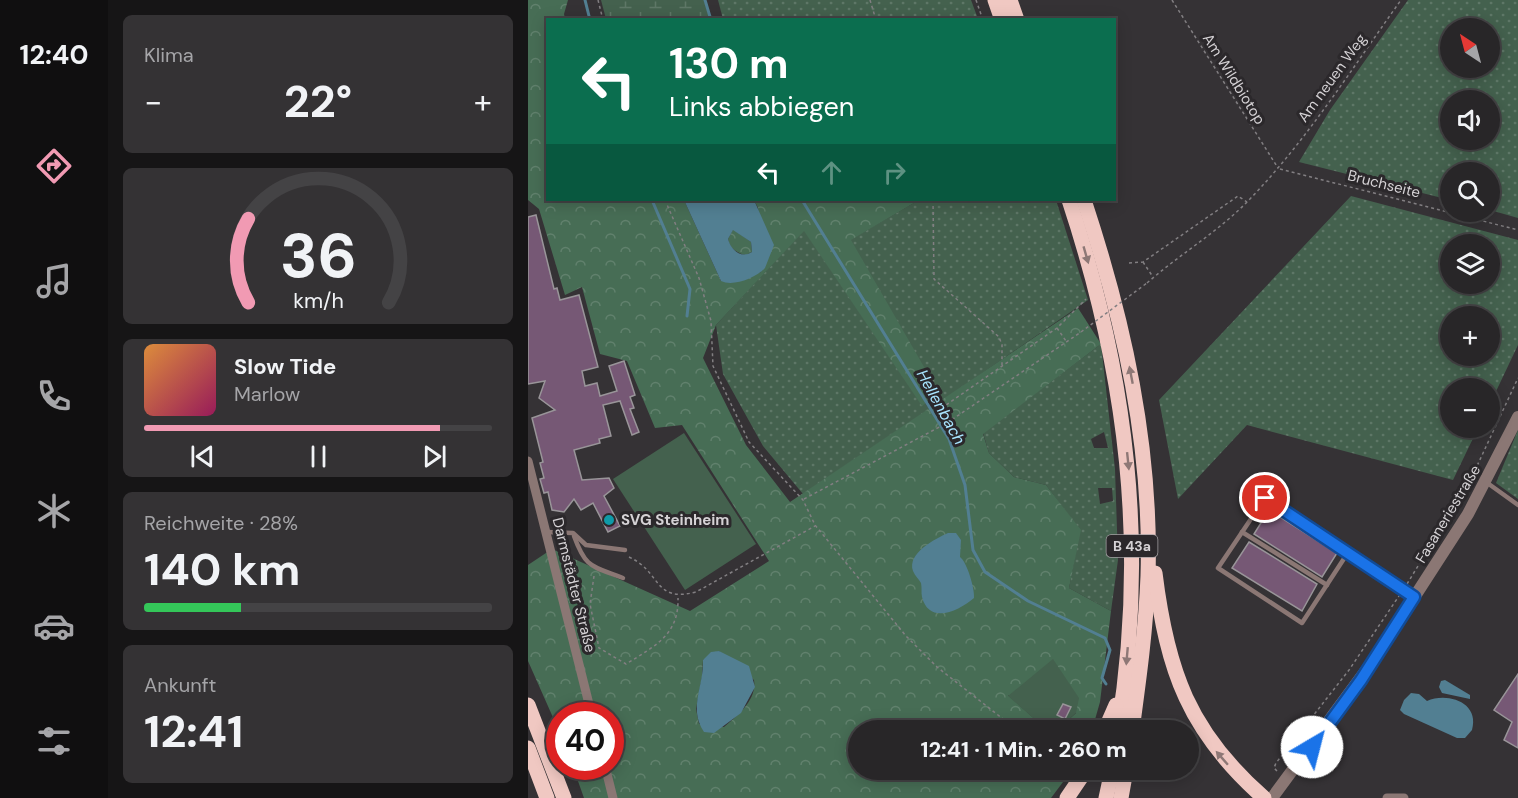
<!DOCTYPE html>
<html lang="de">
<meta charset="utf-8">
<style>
:root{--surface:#282628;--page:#343234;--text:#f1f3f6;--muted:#a5a5a8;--line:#444345;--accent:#f19ab3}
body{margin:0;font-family:"DM Sans",sans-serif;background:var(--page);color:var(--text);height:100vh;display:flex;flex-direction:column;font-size:22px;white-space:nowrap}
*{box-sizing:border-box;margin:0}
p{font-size:20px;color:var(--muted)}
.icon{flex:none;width:33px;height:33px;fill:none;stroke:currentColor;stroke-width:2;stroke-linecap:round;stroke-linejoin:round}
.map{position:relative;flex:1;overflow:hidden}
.drawer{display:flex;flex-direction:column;gap:15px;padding:15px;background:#161516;width:420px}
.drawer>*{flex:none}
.top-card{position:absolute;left:18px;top:18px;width:570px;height:183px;border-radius:0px;box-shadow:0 3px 15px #0003,0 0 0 2px var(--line);background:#0b6e4f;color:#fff;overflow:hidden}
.needle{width:39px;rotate:324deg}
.buttons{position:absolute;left:912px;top:18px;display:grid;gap:12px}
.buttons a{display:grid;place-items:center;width:60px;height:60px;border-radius:50%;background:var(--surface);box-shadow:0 3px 15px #0003,0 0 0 2px var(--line);font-size:30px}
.speed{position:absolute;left:18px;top:702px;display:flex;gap:12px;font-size:30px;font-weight:700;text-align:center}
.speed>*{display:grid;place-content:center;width:78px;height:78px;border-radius:50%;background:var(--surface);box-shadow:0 3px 15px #0003,0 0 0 2px var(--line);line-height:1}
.speed .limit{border:9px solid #d22;background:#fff;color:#111}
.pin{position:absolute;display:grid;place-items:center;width:51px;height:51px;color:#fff;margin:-26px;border:3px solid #fff;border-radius:50%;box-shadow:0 2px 6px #0007}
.me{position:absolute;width:66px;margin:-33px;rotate:37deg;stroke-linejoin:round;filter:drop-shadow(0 0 4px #0008)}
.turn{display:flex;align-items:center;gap:21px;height:126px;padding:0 24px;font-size:27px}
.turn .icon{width:78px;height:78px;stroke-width:2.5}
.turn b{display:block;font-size:42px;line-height:51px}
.lanes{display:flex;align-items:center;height:57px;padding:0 24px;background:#0003;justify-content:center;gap:30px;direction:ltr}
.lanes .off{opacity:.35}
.big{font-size:45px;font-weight:700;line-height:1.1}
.drawer .tile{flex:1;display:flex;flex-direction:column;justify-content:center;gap:9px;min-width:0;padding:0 21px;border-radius:9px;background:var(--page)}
.drawer .dial{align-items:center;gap:0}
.dial svg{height:156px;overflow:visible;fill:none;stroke:var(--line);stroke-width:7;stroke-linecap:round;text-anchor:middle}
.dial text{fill:var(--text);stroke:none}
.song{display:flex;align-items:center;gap:18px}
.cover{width:72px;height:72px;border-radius:9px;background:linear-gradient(135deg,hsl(30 70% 55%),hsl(330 70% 35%))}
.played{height:6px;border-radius:3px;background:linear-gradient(90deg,var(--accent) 85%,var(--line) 85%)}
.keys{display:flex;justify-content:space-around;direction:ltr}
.heat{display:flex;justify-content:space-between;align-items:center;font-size:33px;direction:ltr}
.charge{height:9px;border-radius:4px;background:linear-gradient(90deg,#34c759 28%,var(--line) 0)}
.trip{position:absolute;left:320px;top:720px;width:351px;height:60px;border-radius:30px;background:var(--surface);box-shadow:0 3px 15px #0003,0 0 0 2px var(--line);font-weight:700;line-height:60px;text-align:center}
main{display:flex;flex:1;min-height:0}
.tab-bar{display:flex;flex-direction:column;width:108px;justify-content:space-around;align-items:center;background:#100f10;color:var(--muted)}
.tab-bar .icon{width:42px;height:42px}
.tab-bar .current{color:var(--accent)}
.tab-bar b{font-size:27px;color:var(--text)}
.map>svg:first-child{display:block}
</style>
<main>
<nav class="tab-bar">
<b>12:40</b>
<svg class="icon current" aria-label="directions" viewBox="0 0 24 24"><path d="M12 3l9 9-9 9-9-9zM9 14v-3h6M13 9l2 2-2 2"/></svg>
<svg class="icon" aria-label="music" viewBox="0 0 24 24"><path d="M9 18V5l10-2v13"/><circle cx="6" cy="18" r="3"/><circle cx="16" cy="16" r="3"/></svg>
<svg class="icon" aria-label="phone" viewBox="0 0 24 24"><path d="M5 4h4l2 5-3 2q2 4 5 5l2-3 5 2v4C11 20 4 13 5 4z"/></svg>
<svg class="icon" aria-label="climate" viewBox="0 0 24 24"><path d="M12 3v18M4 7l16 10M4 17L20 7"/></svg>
<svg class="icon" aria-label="car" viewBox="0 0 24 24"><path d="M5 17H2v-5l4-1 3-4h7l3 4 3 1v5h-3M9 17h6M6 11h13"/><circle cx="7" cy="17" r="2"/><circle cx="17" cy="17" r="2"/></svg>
<svg class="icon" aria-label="filters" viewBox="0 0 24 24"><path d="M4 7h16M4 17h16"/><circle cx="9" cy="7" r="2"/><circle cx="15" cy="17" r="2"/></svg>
</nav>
<section class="drawer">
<div class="tile"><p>Klima</p>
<div class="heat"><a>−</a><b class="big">22°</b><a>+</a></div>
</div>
<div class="tile dial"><svg viewBox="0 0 100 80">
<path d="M14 69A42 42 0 1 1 86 69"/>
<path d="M14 69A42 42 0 0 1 14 26" stroke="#f19ab3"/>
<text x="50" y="56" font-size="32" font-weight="700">36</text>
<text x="50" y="72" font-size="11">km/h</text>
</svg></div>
<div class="tile">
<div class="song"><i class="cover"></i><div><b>Slow Tide</b><p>Marlow</p></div></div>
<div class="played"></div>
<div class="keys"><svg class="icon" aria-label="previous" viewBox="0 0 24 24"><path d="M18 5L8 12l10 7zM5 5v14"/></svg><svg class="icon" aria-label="pause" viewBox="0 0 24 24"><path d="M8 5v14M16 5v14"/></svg><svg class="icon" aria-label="next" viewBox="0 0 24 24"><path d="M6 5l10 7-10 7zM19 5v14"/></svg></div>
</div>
<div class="tile"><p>Reichweite · 28%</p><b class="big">140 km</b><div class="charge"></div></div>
<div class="tile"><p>Ankunft</p><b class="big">12:41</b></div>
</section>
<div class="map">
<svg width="990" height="798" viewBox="0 0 990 798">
<defs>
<pattern id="grass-dots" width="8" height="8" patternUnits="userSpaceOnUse" patternTransform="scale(1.5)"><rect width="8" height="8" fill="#44614e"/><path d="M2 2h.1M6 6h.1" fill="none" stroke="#5e7767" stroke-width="1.8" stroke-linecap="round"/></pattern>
<pattern id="forest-crowns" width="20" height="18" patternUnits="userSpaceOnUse" patternTransform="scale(1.5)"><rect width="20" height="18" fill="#476d55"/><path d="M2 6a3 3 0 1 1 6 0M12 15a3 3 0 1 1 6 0" fill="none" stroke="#61816d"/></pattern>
<pattern id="wetland-marsh" width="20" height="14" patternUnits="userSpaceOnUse" patternTransform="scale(1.5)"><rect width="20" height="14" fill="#44614e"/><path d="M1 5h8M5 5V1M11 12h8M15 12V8" fill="none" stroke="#5e7767"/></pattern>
</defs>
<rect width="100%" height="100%" fill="#353235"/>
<g fill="url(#grass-dots)" fill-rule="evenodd">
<path d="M190 0H443L450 19H195Z"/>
<path d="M880 0H990V218L962 210V172H922V200L771 162 802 110ZM962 28V68H922V28ZM922 100H962V140H922Z"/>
<path d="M823 196 990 240V345L962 404V388H922V428H950L925 480 719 425 650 499 631 400ZM962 244V284H922V244ZM962 316V356H922V316Z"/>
<path d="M391 200H528L560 300 405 407 401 400 410 393 322 240Z"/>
<path d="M276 230 394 405 397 403 401 409 275 494 235 446 195 374 188 325Z"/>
<path d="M573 344 587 469 590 560 583 611 541 588 552 530 518 485 486 477 461 453 455 433ZM576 432 580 448H566L563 439ZM570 488H584L585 501 572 504Z"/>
<path d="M990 430V499L968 483Z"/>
</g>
<g fill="url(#forest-crowns)" fill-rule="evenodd">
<path d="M0 0H40L36 14 37 19 20 20V200H156L193 281 233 272 230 208 226 200H391L323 240 411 393 394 406 276 231 188 325 175 358 218 445 262 502 550 308 573 344 455 434 461 453 486 477 518 485 553 530 541 588 583 611 572 702 564 730H529L548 713 480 695 519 730H330V770H544L523 798H56L45 767 82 766V716H32L31 731 0 661V565L24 549 162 611 241 561 154 425 127 428 99 361 72 354 54 287 37 295 11 209 0 200ZM191 651 226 680C229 700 210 715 196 727L171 724 168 709 174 677 175 660Z"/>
<path d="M205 229 223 242 224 252 218 255C210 254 201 248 200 239Z"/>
</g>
<path fill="url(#wetland-marsh)" d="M73 0H176L182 19H78Z"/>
<g fill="#44614e">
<path d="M156 433 228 544 157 590 85 479Z"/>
<path d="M525 659 551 698 548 713 529 730H519L480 696Z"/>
</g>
<g fill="#527f92" fill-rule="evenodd">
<path d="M156 200H226L246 245 237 268C228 278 205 287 193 281ZM205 230 223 242 224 252C213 259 203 250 200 239Z"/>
<path d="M420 533H428L433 540 432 557C439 562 447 589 446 598 431 611 401 625 394 597 393 592 394 588 393 583 391 579 387 576 385 571 379 553 407 539 420 533Z"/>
<path d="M191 651 221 666 227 687 213 713 186 733 176 732C160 708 176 686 175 660L183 652Z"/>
<path d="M917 680 942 695V699L914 693 911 687 913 681Z"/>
<path d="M883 693 891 694 899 701C919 692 952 702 944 730L937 738H929L876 714 872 710 876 700Z"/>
</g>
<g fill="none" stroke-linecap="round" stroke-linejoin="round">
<g stroke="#527f92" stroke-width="3">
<path d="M57 0 62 20"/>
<path d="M177 0 183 20"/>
<path d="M124 200 162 289 159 316"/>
<path d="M274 200 421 439 437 485 445 550 457 572 500 601 577 638 582 650 574 678 578 684"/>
</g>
</g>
<g fill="#765875" stroke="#999599" stroke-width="1.5">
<path d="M8 215 26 289 29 288 32 300 51 295 70 367 54 371 57 386 69 383 72 396 89 391 81 366 96 361 107 395 102 397 106 408 102 409 111 432 104 435 92 401 75 405 83 436 71 439 72 443 46 450 54 480 81 478 86 488 76 496 92 526 80 532 65 503 53 510 46 499 36 512 24 510 20 492 16 493 12 479 16 478 12 463 15 462 4 418 27 410 11 398 17 381 0 384V217Z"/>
<path d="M741 510 809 553 794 577 726 534Z"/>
<path d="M721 542 789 584 774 611 704 568Z"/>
<path d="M990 674V748L976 740 984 722 966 710Z"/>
<path d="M535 704 543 707 537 719 529 715Z"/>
</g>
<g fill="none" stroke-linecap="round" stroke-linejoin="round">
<g stroke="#827f82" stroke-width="1.5" stroke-dasharray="3 3" stroke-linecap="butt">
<path d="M70 0 75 20"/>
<path d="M342 0 348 20"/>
<path d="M448 0 455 20"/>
<path d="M644 0 750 168"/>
<path d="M752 169 990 230"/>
<path d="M137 200 171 278 183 321 185 366 221 442 275 500 287 525 378 636 409 667 489 730"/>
<path d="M405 200 406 279 471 337 474 345V367"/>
<path d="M527 200 529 205"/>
<path d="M615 262 625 277"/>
<path d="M601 263 615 262 710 196 719 202"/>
<path d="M619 283C652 254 690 232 721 200 779 140 825 67 873 0"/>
<path d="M529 328 538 341"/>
<path d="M420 421 416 416 418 405 529 328 558 299"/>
<path d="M276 499 419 423 553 332"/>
<path d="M101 557C134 572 125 603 168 592L287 526"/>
<path d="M66 576 62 604 71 648 98 664C127 646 151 635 150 598"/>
<path d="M879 584 942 481 990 378"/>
<path d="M749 771 746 768 748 763 821 670 871 596"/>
</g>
<g stroke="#8b7774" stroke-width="4.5">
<path d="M958 482 990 505"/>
<path d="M18 532 45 533 58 545 97 550"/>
<path d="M714 532 799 585"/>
<path d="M46 536C58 569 64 566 95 578"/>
<path d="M819 554 737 498 690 568 774 623 819 554 884 596"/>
</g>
<g stroke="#8b7774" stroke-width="9">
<path d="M0 461 64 716"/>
<path d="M77 766 85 798"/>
<path d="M859 798H876"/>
</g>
<path stroke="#8b7774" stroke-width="12" d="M744 798 847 658 940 514 990 417"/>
<g stroke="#f0c8c2" stroke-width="15">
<path d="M467 0 474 20"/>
<path d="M482 0 489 20"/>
<path d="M541 200C599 375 620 547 590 730"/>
<path d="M556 200C596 321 624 447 620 576 618 628 611 679 604 730"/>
<path d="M627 573C639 671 661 732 736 798"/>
<path d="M0 705 36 798"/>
<path d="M577 730 588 705"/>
<path d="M0 748 19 798"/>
<path d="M539 798 558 770"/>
<path d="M578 798 584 770"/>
<path d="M593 798 598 770"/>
</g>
<path stroke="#827f82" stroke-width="1.5" stroke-dasharray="3 3" stroke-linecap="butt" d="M553 332 619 283"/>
</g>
<defs><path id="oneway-solid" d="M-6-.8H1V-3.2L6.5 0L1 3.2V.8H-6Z" transform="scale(1.5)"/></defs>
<g fill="#8e7876">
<use href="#oneway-solid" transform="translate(558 255) rotate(74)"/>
<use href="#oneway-solid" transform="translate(603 375) rotate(-101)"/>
<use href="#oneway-solid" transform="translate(600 461) rotate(84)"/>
<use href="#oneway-solid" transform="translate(599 656) rotate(95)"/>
<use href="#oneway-solid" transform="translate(694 758) rotate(-131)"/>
</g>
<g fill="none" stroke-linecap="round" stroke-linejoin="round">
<defs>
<path id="route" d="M737 498 886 597 833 680 784 747"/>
</defs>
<use href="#route" stroke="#114b97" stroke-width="15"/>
<use href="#route" stroke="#1a73e8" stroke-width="10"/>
</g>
<circle fill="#0f9aa8" stroke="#2b282b" stroke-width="2" cx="81" cy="520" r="6"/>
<g text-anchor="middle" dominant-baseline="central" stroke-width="6" stroke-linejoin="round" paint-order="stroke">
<rect fill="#2b282b" stroke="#a29fa2" stroke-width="1.5" x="578.5" y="535" width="51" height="22" rx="4.5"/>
<g font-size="14" font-weight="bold" fill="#d5d2d5">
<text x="604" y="546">B 43a</text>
</g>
<g font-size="15" fill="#d5d2d5" stroke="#2b282b">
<text transform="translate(804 78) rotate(-54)">Am neuen Weg</text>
<text transform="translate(706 79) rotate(58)">Am Wildbiotop</text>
<text transform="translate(856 184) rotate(14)">Bruchseite</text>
<text transform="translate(920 514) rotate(-59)">Fasaneriestraße</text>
<text transform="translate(46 585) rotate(76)">Darmstädter Straße</text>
</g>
<g font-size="15" font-weight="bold" fill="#d5d2d5" stroke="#2b282b" text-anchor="start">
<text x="93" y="520">SVG Steinheim</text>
</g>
<g font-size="16" font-style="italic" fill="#a9e5ff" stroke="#2b282b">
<text transform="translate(413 407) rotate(61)">Hellenbach</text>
</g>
</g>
</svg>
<div class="buttons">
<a><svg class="needle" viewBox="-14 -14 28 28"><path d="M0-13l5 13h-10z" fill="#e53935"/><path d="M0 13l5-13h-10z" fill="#a5a5a8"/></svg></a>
<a><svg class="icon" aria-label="sound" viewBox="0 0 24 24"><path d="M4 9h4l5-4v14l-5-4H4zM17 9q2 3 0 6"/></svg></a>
<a><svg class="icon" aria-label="search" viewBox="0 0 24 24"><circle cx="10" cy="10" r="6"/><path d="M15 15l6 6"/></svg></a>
<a><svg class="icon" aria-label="layers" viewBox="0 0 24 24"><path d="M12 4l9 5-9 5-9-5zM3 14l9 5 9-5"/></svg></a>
<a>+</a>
<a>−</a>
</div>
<div class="speed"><div class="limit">40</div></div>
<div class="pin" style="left:737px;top:498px;background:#d93025"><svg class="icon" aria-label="arrive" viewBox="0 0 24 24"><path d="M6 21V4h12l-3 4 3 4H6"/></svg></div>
<svg class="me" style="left:784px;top:747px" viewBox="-20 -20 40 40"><circle r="19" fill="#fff"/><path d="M0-13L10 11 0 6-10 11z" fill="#1a73e8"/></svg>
<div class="trip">12:41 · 1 Min. · 260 m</div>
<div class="top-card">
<div class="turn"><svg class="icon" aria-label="left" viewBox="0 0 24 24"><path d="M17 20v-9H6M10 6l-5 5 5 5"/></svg><div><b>130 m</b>Links abbiegen</div></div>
<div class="lanes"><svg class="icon" aria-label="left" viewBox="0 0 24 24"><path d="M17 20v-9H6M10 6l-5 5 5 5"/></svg><svg class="icon off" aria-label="ahead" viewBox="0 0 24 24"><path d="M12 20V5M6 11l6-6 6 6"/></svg><svg class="icon off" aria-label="right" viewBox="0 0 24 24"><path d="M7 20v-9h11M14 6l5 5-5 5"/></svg></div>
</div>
</div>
</main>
